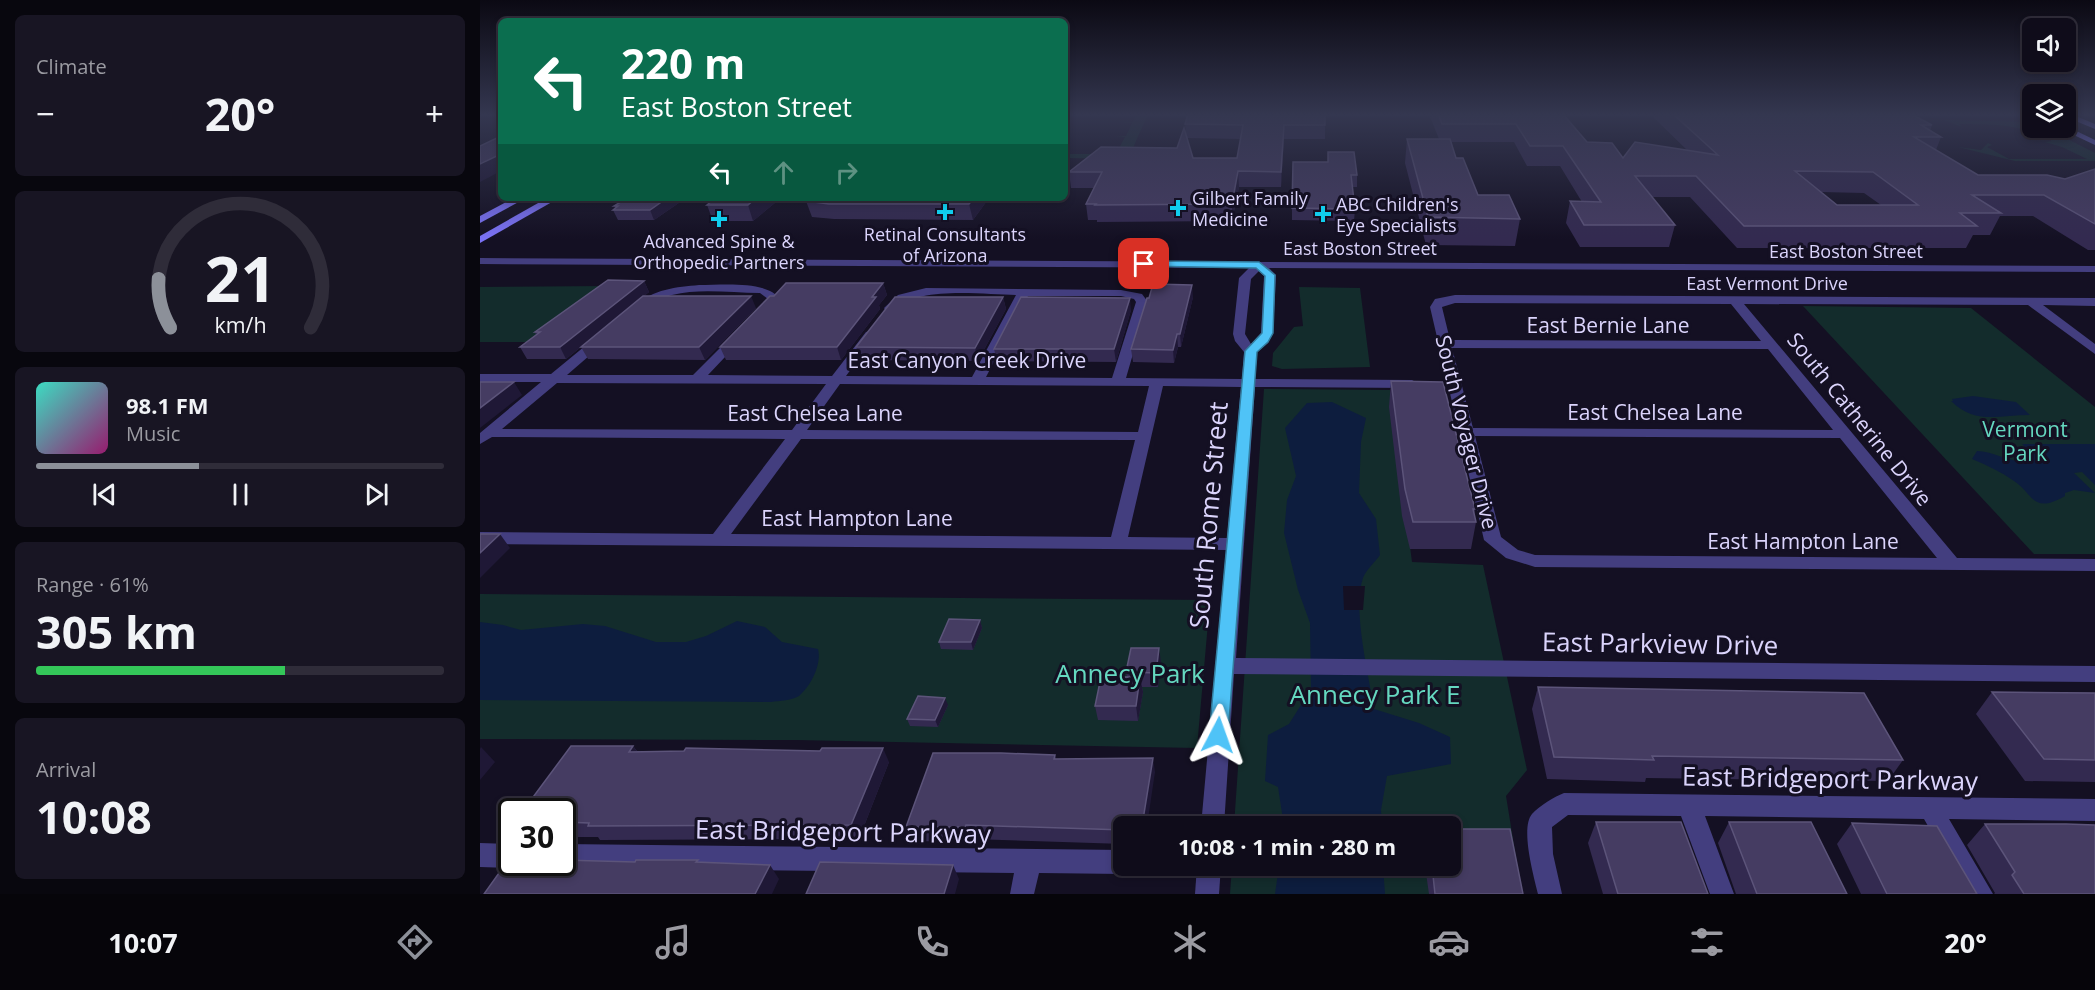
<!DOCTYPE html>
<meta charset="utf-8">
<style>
:root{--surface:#0f0c1a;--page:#181523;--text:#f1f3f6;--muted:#9b9ba2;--line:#2f2c39;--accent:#8c9099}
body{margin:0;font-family:"Open Sans",sans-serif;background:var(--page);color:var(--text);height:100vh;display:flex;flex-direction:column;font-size:22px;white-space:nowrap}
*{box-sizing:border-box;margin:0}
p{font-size:20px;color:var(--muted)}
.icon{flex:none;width:33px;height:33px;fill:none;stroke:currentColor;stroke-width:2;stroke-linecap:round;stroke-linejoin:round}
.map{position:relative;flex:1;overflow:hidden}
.details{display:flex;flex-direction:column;gap:15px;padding:15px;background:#08070e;width:480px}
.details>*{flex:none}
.banner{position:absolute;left:18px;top:18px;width:570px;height:183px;border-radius:9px;box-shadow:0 3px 9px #0003,0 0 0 2px var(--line);background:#0b6e4f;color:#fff;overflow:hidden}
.fabs{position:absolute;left:1542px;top:18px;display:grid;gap:12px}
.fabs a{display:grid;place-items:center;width:54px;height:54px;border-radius:9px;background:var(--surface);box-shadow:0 3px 9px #0003,0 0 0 2px var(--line);font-size:30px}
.speed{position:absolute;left:18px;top:798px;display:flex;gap:12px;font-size:30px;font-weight:700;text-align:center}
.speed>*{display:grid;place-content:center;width:78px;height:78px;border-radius:50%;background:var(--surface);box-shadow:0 3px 9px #0003,0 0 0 2px var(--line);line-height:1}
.speed .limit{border:3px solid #111;border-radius:9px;background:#fff;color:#111}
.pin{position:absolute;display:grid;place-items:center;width:51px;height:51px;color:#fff;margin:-26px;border-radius:12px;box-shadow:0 3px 9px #0006}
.me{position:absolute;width:66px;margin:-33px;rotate:4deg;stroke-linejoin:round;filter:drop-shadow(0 0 4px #0008)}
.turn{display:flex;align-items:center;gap:21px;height:126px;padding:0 24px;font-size:27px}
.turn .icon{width:78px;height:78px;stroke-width:2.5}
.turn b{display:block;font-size:42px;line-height:51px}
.lanes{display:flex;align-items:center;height:57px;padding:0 24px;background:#0003;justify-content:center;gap:30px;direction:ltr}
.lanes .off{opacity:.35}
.big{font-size:45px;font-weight:700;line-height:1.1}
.details .tile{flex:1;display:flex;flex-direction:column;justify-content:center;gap:9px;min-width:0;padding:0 21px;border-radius:9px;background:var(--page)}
.details .dial{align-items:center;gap:0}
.dial svg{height:156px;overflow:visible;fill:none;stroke:var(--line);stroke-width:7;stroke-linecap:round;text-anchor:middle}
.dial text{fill:var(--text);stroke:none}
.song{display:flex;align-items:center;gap:18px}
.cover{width:72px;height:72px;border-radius:9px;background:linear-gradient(135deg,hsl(170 70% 55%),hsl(320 70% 35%))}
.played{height:6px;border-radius:3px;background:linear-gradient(90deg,var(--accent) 40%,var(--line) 40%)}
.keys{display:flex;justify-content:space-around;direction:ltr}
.heat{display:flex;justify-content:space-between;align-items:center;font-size:33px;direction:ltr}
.charge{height:9px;border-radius:4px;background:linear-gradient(90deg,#34c759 61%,var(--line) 0)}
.trip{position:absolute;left:633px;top:816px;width:348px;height:60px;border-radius:9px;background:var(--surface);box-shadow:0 3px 9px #0003,0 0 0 2px var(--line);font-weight:700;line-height:60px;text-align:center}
.tabs{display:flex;height:96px;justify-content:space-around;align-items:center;background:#06050a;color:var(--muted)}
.tabs .icon{width:42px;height:42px}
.tabs .current{color:var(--accent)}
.tabs b{font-size:27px;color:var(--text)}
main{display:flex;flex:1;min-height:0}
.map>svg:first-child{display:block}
</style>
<main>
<section class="details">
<div class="tile"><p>Climate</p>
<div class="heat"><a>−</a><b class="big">20°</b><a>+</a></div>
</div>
<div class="tile dial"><svg viewBox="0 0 100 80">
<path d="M14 69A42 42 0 1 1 86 69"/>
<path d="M14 69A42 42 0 0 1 8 44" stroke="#8c9099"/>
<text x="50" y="56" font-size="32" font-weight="700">21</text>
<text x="50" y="72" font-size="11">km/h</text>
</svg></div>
<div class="tile">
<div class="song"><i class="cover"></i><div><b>98.1 FM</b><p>Music</p></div></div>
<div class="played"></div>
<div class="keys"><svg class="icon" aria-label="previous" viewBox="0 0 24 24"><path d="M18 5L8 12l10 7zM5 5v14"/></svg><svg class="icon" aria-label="pause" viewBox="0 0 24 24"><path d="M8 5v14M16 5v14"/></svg><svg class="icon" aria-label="next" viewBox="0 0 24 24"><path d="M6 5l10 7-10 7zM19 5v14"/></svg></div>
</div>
<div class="tile"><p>Range · 61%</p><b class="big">305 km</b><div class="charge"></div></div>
<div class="tile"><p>Arrival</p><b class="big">10:08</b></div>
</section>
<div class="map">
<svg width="1615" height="894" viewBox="0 0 1615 894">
<rect width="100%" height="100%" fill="#141023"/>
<g fill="#132c2c">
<path d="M657 114H668L648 159 585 158V154H620L638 150 645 137 635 136H646L652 123 642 122H653Z"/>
<path d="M1464 120 1552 122V128H1566L1615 153V161H1535L1478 147 1501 150 1508 143 1512 145 1507 147 1529 159H1607L1582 147 1565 142 1572 141C1542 124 1513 124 1479 124L1482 127Z"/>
<path d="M127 286 54 342H0V287Z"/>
<path d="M819 287 880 288 890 367 802 369 792 366 793 353 814 327 823 326Z"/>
<path d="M1323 306 1491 308 1615 407V554H1554Z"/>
<path d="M784 389 910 390 932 562 1003 565 1047 770 1026 796 1042 894H750L752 866H970V826H754Z"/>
<path d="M0 594 730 600 717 748 316 740 0 739Z"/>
</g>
<g fill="#0d1d3e">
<path d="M1493 396 1536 402 1550 415C1519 415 1495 425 1471 401H1473L1472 399Z"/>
<path d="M852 402 886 418 881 442 879 493 896 519 900 555C895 562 886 570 883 578 872 609 889 676 894 709L939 723 970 737 971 764 907 776 901 810 902 826H804L798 787 785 781 788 735 809 724 831 689 830 623 818 590 804 533 807 500 816 476 805 428 827 403Z"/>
<path d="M1542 444H1615V485L1602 472 1594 473 1615 493 1594 490 1585 493V496C1552 515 1554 494 1534 481 1521 472 1507 465 1492 459L1497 451C1512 451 1525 460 1539 461L1546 448Z"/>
<path d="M257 621 285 627 302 642 338 649C342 664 331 686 319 696 313 700 299 701 291 702L0 700V622L23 625 41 630 103 624 125 626 176 642H206L226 636Z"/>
<path d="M799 866H903L905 894H795Z"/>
</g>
<path fill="#141023" d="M863 586H885L883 610H864Z"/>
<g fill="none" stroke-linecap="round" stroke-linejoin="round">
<g fill="#433e7f" fill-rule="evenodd">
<path d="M0 258 1615 266V272L789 268 796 275 793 333 788 343 777 352 775 379 932 380 939 384 932 388 775 387 756 658 1615 666V682L754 674 744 826H721L746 550 0 544V532L233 534 305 439 12 437 0 444V433L61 382H0V374H71L116 337H124L126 340 124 343 87 375H213L252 336 256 335 262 339 228 375 352 376 386 332 390 331 396 335 366 376 492 377 536 295C504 295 436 285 414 311H406L404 308 418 295 446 288 641 290 662 294 668 302 646 378 762 379 764 352 755 341 753 334 759 278 769 268 0 264ZM779 271 784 276 781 333 771 344 765 334 771 279ZM548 296H641L654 299 656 302 632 378 506 377ZM77 383 346 384 312 430 22 429ZM360 384 669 386 658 432 327 430ZM683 386 761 387 747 538 648 537ZM321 439 655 440 631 537 251 534Z"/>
<path d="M219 285C242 285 286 280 300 299L287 314 283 315 277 311 288 299 280 293C251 293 220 288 192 295 181 298 173 306 162 310L156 306C172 289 197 287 219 285Z"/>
<path d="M975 295 1615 298V306L1563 305 1615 344V354L1548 305 1264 304 1477 558 1615 559V571L1055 567 1026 558 1004 540 950 307 955 299ZM975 303 1251 304 1281 341 970 340 962 307ZM972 348 1288 349 1353 430 993 428ZM995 436 1360 438 1457 558 1055 555 1038 550 1021 537Z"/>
<path d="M1084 793 1615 799V821L1469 819 1513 894H1487L1444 819 1225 816 1254 894H1230L1201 816 1088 815 1072 827 1073 854 1082 894H1058C1054 877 1040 828 1052 814 1059 806 1074 797 1084 793Z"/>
<path d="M0 843 32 844V862H41V864L32 868 0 867Z"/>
<path d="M82 844 644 850V866H655L653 870 644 874 559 873 554 894H530L534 873 82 868 73 862H82Z"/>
<path d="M717 866H741L739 894H715Z"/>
</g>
<g fill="#7b72f6" fill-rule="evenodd">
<path d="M1586 114H1591L1615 124V129L1586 117Z"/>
<path d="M1586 126 1615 140V145L1579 128Z"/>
<path d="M34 198H46L0 223V216Z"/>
<path d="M67 198H79L0 243V236Z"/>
</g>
</g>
<g fill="#332a50" fill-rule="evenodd">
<path d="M949 114H1083L1107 142 1143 158 1208 151 1170 114H1431L1452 125 1450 131 1461 137 1456 150 1498 175 1585 179 1615 169V250H1608L1553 216H1520L1510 235H1493L1486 248H1257L1210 197H1172L1195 225 1189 247H1100L1086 223 1090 201 1102 202 1080 166H1047L1034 142H971L976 158 998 195 1040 219 1035 246 946 245 925 163 927 139H959ZM1341 192 1384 193 1401 205H1357Z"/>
<path d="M705 124 845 125V139H804L801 187H759L752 221 617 222V220H608L606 204 614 188H591L589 172 697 148 706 134ZM707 138 761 139 757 158H713Z"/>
<path d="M848 152 877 175V187H872L875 209 874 221 812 220V208L848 162Z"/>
<path d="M206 198 174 220H138L133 210 135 208 134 206Z"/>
<path d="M233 198H301L273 221H233L227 205 230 202V200Z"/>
<path d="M509 198 493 220 354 219 332 217 326 201Z"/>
<path d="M164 281 169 292 164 296 276 308 225 360 108 359 101 347 86 359H47L40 347 56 335 55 332Z"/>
<path d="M403 283 407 295 399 305 400 309 361 360H246L240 347 294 296Z"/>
<path d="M523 297 526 309 498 361 381 360 376 347Z"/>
<path d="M713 297 701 347H698L694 363 653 362 651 349Z"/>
<path d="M651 310 636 362 517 361 514 349Z"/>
<path d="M911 381 995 509 994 515 996 522 991 549H930L922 516 909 407Z"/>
<path d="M500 620 502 628 493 650 461 649 459 642Z"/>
<path d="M681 662 678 687H662L663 692 658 721 618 720 615 706 647 677 646 672Z"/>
<path d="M1058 687 1423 760 1408 781 1166 778 1165 782 1067 779 1052 709Z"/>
<path d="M1512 692 1615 693V782L1545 781 1496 714Z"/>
<path d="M468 705 458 727 430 726 427 719Z"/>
<path d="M153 746 157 751 409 762 379 839 120 840 118 837H82V812Z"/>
<path d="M575 755 576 759 675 772 644 826V844L491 839V842L432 841 426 827Z"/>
<path d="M1116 822 1228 894H1123L1108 843Z"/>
<path d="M1249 822 1367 894H1256L1238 843Z"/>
<path d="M1372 823 1497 894H1381L1357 844Z"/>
<path d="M1505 824 1615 894H1514L1515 893 1487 845Z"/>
<path d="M945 866H970L1043 894H949Z"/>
</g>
<g fill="#1f1836">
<path d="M804 125V139L801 187V172Z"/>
<path d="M21 154V171L0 182V164Z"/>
<path d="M758 171 759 187 752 221V204Z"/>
<path d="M187 198H206L174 220 170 210Z"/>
<path d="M276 198H301L273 221 268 205Z"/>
<path d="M494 198H509L493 220 489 204Z"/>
<path d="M164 281 169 292 86 359 80 347Z"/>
<path d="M403 283 407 295 399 305 400 309 361 360 357 347 392 297Z"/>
<path d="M712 285 713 297 701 347 700 334Z"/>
<path d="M271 296 276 308 225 360 219 347Z"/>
<path d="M523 297 526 309 498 361 495 348Z"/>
<path d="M650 298 651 310 636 362 634 349Z"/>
<path d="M697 334 698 347 694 363 693 350Z"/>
<path d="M34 382 42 395 0 428V408Z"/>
<path d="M20 534 30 548 0 578V553Z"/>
<path d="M500 620 502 628 493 650 491 642Z"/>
<path d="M679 648 681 662 678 687 676 673Z"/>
<path d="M660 677 663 692 658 721 656 706Z"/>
<path d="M465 698 468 705 458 727 455 720Z"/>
<path d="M153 746 164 761 149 752Z"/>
<path d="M1 747 15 762 0 780V749Z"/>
<path d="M403 748 409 762 379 839 371 825Z"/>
<path d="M673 758 675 772 667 826H662Z"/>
<path d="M486 825 491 839V842L485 827Z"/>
<path d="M290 865 299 879 292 894H275Z"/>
<path d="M473 865 479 879 475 894H464Z"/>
</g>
<g fill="#453c62" stroke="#5c547a" stroke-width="1.5" fill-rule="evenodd">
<path d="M708 114H845V125H804L801 172 758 171 752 204 615 205 616 204H606L622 172H589L621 147 697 148 704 128 713 158H757L763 125 705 124Z"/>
<path d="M958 114H1083L1107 142 1132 143 1143 158 1155 142 1238 155 1193 114H1431L1452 125H1441L1461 137H1434L1498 175H1567L1585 179 1615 169V224L1564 195H1492L1521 213H1480L1497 226H1264L1216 176H1155L1195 225H1104L1090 201 1121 202 1083 146H1050L1036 124H962ZM1315 171 1393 172 1438 205H1357Z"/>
<path d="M21 136V154L0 164V146Z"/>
<path d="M927 139H970L976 158H983L998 195H1029L1040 219 948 217Z"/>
<path d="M848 152H874L877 175H871L875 209 812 208 813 162H848Z"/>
<path d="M147 198H187L170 210H133L138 206H134Z"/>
<path d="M233 198H276L268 205H227L233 200H230Z"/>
<path d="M330 198H494L489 204H349L326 201Z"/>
<path d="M128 280 164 281 80 347H40L60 332H55Z"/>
<path d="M306 283H403L392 297H396L357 347H240L290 296H294Z"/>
<path d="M673 284 712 285 700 334H697L693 350 651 349 667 298H669Z"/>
<path d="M163 296H271L219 347H101Z"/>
<path d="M415 297H523L495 348 376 347Z"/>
<path d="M541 297 650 298 634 349H514Z"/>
<path d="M911 381 963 382 995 509H993L996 522H933L925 489Z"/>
<path d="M0 382H34L0 408Z"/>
<path d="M0 534H20L0 553Z"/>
<path d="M469 619 500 620 491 642H459Z"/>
<path d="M651 648H679L676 673 646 672Z"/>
<path d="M621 677H660L656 706H615Z"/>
<path d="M1058 687 1384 693 1423 760 1172 756 1174 760 1074 757Z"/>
<path d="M1512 692 1615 693V760L1564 759Z"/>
<path d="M438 696 465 698 455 720 427 719Z"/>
<path d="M91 746H153L149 752 204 751 206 748 340 751 342 748H403L371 825 108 826 109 823 82 822V812H42Z"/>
<path d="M453 753H521L575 755 574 759 673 758 662 826H644V830L486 825 485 827H426Z"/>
<path d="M1116 822H1201L1228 894H1138Z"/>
<path d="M1249 822H1331L1367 894H1277Z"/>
<path d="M1372 823 1457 826 1497 894H1407Z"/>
<path d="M1505 824H1586L1615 825V894H1544L1532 875 1535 872Z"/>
<path d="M970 829H1030L1043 894H955L952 866H970Z"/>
<path d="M29 859H32V862H82V860L155 862 156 860H218L216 862 290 865 275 894H4Z"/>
<path d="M340 862 473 865 464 894H326Z"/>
</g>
<linearGradient id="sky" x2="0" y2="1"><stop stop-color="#0b0913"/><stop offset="0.48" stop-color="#343750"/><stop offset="1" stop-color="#343750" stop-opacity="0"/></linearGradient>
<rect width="1615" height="239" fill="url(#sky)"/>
<path fill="#4fc3f7" stroke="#337fa1" stroke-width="1.5" d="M664 261 779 262 795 275 793 333 788 342 777 352 748 735 745 741 738 743 732 741 729 735 765 351 782 333 785 276 776 268 660 266 659 264Z"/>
<g fill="#10cded" stroke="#141023" stroke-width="2">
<path d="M695 199h6v6h6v6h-6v6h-6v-6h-6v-6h6z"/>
<path d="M462 203h6v6h6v6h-6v6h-6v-6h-6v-6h6z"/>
<path d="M840 205h6v6h6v6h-6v6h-6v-6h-6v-6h6z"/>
<path d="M236 210h6v6h6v6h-6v6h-6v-6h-6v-6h6z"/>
</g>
<g text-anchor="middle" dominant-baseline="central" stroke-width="6" stroke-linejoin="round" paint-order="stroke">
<g font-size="18" fill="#dbd4fc" stroke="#141023" text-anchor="start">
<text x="712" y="198">Gilbert Family<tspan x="712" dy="21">Medicine</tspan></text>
<text x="856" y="204">ABC Children's<tspan x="856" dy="21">Eye Specialists</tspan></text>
<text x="465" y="234" text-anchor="middle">Retinal Consultants<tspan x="465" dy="21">of Arizona</tspan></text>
<text x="239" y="241" text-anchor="middle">Advanced Spine &amp;<tspan x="239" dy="21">Orthopedic Partners</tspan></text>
</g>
<g font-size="18" fill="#dbd4fc" stroke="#141023">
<text x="880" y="248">East Boston Street</text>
<text x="1366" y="251">East Boston Street</text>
<text x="1287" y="283">East Vermont Drive</text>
</g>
<g font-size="21" fill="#dbd4fc" stroke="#141023">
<text x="1128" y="325">East Bernie Lane</text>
<text x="487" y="360">East Canyon Creek Drive</text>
<text x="1175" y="412">East Chelsea Lane</text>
<text x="335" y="413">East Chelsea Lane</text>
<text transform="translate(1380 419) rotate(51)">South Catherine Drive</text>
<text transform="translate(987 432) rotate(76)">South Voyager Drive</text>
<text x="377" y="518">East Hampton Lane</text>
<text x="1323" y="541">East Hampton Lane</text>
</g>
<g font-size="21" fill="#65d8c0" stroke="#141023">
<text x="1545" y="429">Vermont<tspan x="1545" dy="24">Park</tspan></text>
</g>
<g font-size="26" fill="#dbd4fc" stroke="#141023">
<text transform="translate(728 515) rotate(-85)">South Rome Street</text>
<text transform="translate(1180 643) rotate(1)">East Parkview Drive</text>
<text transform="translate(1350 778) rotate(1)">East Bridgeport Parkway</text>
<text transform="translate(363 831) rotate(1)">East Bridgeport Parkway</text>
</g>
<g font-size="26" fill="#65d8c0" stroke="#141023">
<text x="650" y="673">Annecy Park</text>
<text x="895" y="694">Annecy Park E</text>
</g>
</g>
</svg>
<div class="fabs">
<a><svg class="icon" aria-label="sound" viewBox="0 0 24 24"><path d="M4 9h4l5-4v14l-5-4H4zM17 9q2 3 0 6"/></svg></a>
<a><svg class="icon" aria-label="layers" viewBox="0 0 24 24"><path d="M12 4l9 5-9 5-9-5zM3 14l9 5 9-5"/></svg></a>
</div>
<div class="speed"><div class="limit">30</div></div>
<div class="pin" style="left:664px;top:264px;background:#d93025"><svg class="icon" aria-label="arrive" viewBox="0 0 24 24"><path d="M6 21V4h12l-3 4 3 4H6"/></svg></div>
<svg class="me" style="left:738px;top:735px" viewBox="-20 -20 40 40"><path d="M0-17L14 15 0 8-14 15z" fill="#4fc3f7" stroke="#fff" stroke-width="4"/></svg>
<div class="trip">10:08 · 1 min · 280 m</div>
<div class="banner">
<div class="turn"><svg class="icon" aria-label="left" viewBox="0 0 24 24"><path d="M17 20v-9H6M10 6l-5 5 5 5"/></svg><div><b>220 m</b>East Boston Street</div></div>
<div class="lanes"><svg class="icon" aria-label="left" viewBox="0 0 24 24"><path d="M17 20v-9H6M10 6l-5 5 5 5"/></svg><svg class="icon off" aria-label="ahead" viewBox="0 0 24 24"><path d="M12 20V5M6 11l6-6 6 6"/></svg><svg class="icon off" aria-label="right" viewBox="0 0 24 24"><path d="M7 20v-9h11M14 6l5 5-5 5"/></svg></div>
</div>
</div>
</main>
<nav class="tabs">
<b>10:07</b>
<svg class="icon current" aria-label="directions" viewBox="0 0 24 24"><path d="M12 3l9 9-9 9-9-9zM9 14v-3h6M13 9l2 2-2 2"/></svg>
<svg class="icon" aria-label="music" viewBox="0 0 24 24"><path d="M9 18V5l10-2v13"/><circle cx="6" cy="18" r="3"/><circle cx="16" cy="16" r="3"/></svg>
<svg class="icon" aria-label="phone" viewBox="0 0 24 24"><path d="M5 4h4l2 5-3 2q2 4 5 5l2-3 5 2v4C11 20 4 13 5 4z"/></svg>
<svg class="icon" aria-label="climate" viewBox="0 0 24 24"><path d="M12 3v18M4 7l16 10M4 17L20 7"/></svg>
<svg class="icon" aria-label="car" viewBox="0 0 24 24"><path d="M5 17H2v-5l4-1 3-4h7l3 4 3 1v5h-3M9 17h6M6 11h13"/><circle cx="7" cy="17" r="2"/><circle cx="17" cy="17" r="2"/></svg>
<svg class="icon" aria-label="filters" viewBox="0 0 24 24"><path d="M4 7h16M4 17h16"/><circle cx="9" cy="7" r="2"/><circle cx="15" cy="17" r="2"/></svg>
<b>20°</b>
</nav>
